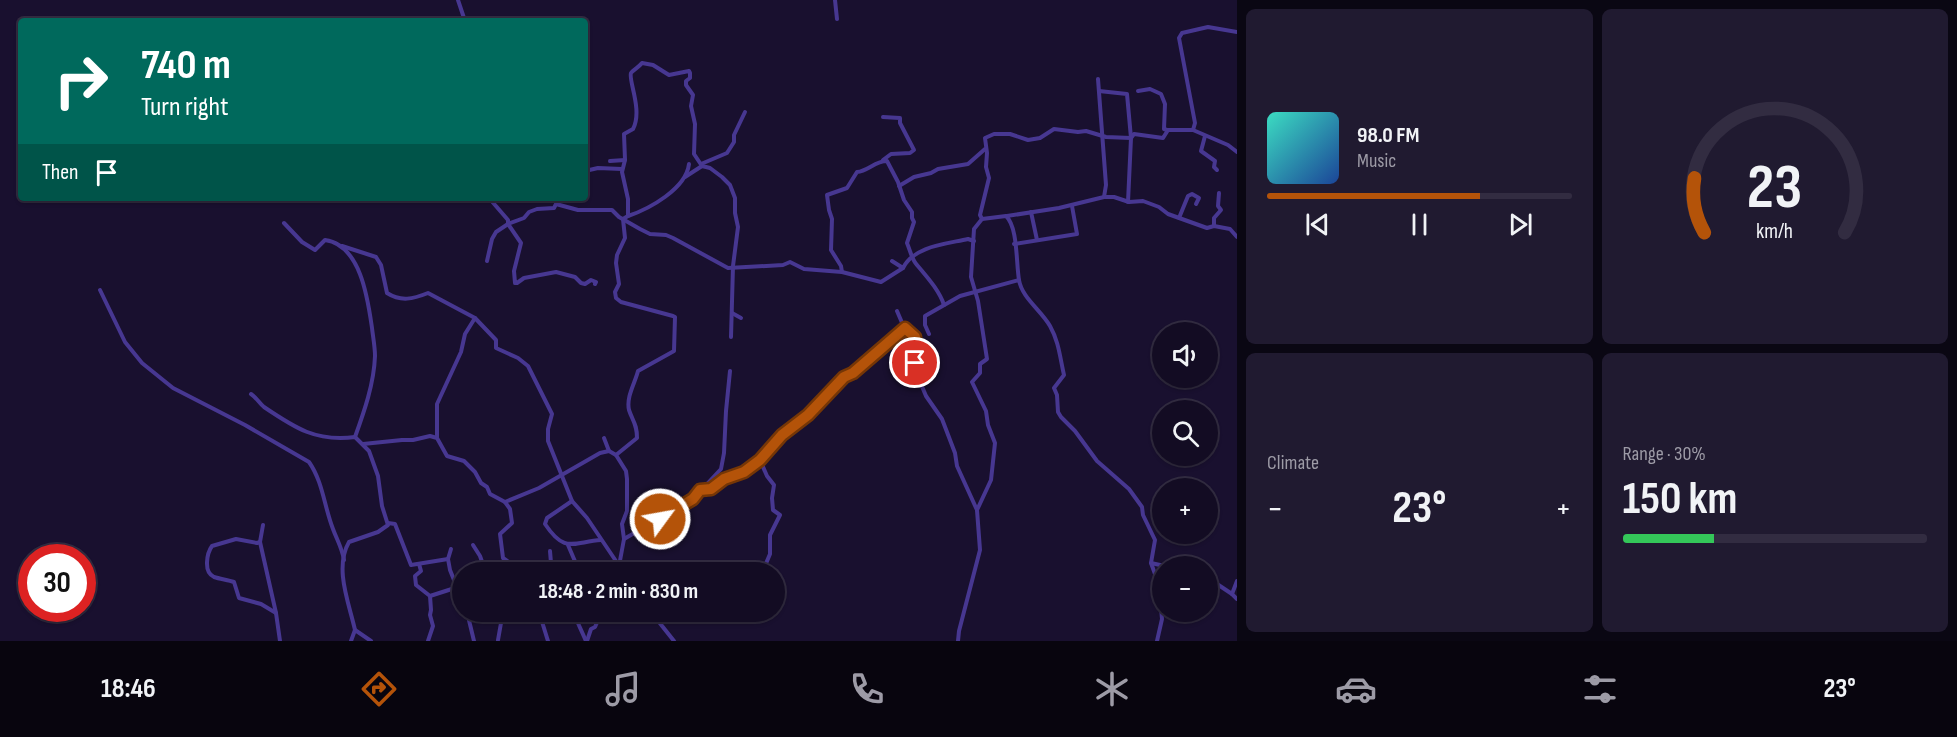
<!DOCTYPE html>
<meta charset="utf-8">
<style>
:root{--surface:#130c23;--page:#201a30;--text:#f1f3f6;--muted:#9d9ba6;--line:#322c41;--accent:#b45309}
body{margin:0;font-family:"Sofia Sans Condensed",sans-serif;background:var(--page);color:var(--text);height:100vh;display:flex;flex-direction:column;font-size:22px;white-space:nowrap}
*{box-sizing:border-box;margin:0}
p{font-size:20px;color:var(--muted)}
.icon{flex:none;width:33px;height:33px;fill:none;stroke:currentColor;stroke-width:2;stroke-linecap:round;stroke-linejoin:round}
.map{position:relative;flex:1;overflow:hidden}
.panel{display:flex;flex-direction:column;gap:9px;padding:9px;background:#0a0713;width:720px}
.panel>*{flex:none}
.banner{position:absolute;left:18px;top:18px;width:570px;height:183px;border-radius:6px;box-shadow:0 2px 4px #0004,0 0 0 2px var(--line);background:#00695c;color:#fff;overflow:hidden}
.buttons{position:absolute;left:1152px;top:322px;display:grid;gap:12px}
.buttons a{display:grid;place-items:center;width:66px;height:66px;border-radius:50%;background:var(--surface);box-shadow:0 2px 4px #0004,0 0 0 2px var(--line);font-size:30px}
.speed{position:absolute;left:18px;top:544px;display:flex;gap:12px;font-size:30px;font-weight:700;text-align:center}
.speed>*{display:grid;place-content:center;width:78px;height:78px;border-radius:50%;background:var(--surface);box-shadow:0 2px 4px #0004,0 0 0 2px var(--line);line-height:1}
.speed .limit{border:9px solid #d22;background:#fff;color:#111}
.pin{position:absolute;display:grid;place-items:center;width:51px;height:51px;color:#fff;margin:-26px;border:3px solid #fff;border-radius:50%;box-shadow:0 2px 6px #0007}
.me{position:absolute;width:66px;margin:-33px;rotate:58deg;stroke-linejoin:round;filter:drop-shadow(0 0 4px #0008)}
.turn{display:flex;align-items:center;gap:21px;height:126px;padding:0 24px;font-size:27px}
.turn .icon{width:78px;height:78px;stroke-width:2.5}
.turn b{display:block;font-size:42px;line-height:51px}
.then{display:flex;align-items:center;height:57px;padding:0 24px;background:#0003;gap:12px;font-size:22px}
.big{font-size:45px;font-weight:700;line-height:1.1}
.panel .widget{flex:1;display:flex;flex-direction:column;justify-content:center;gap:9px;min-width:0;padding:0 21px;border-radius:9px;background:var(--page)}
.panel .dial{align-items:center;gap:0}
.dial svg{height:156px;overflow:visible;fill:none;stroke:var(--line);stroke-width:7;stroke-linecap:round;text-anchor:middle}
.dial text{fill:var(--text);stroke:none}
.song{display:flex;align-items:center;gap:18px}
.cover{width:72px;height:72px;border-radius:9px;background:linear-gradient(135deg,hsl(170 70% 55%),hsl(220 70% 35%))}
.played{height:6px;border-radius:3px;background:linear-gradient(90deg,var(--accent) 70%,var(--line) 70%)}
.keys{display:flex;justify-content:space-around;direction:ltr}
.heat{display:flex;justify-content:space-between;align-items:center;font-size:33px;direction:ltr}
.charge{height:9px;border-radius:4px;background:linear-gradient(90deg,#34c759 30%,var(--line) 0)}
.panel .tiles{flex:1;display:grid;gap:9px;grid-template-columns:repeat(2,1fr)}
.trip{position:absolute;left:452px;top:562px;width:333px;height:60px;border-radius:30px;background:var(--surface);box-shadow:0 2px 4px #0004,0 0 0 2px var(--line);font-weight:700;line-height:60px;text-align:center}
.dock{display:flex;height:96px;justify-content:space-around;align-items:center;background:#08050e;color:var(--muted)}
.dock .icon{width:42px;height:42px}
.dock .active{color:var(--accent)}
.dock b{font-size:27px;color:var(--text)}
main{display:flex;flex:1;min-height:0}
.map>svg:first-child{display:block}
</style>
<main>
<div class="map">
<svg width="1237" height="641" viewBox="0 0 1237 641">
<rect width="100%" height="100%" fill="#19102f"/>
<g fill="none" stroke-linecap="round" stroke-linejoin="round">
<g stroke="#473791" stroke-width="4">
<path d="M458 0 465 21"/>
<path d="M835 0 837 19"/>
<path d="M1099 91 1127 94 1131 138 1128 202"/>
<path d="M1138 91 1150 89 1161 94 1165 104 1164 129 1167 130"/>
<path d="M1193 130 1195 123 1179 38 1182 33 1208 27 1237 32"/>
<path d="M1205 136 1201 151 1215 161 1214 167 1217 170"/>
<path d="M883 160 891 154 910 153 914 150 900 123V118L883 117"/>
<path d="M610 161 625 160"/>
<path d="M701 164 727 153 734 142V135L745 112"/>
<path d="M702 166 710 168 722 177 730 185 735 198V213L738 227 733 266 731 337"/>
<path d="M585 171 598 168 622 169"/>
<path d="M899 186 914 177 931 173 938 169 968 164 985 149"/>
<path d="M1104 197H1114L1129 202 1143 201 1159 207 1168 214 1207 228 1214 226 1230 229 1237 237"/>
<path d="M1031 212 1037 240"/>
<path d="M628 216C649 209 686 189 689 164"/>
<path d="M1007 216 1059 208 1104 197 1106 185 1098 79"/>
<path d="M1179 218 1188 196 1192 194 1199 198 1196 204"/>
<path d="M982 219 980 215 989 178 986 167 987 153 985 138 994 134H1010L1028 140 1040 138 1054 129 1078 132 1086 131 1106 137 1131 138 1134 134 1163 138 1168 130H1193L1228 145 1237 152"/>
<path d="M284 223 302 242 315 250 325 240C361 245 368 300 372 328 373 337 375 347 375 356 374 384 364 412 355 437"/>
<path d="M1214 226V218L1221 210 1218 206 1219 193"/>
<path d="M1014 244 1077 234 1072 206"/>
<path d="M342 246 376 257 381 265 387 293C401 302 413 299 428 293L475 318 496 340V348L518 358 528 366 552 414 548 429V441L572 501 587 518 624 573"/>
<path d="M487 261 492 239 496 232 508 224V220L489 198"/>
<path d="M892 261 903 268C914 246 946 244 968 239L974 241"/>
<path d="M842 272 841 266 831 250 832 219 829 210 827 195 847 188 857 172C868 171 875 161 887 161L898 182 904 200 912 212V218L914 222 907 243C910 250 912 260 917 265 927 277 939 290 944 305"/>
<path d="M595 284 596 282 591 280 585 284 581 283 575 277 556 272 524 278 517 283H515L514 271 521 243 508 224 524 218 529 212 537 209 554 208 556 204 578 210H612L619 217 640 229 650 234 666 235 673 238 728 268 783 265 790 262 804 269 842 272 881 282 903 268"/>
<path d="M100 290 125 342 142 363 173 388 245 425 309 462C323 482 324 506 333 529 337 540 342 548 344 560"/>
<path d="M897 311 903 325 915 337 914 358 916 372 926 396 942 419 955 453 957 466 977 510 980 550 959 631 958 641"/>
<path d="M732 313 741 318"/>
<path d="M929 334 925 325V316L960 296 1019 280"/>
<path d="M251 394C257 398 259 403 264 407 295 428 316 442 355 437L369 451 378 476 382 506 388 525 378 532 349 542C334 568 349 603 355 630L371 641"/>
<path d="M437 437V404L461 352 465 334 475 318"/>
<path d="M604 438 609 451"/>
<path d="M363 444 402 440H413L430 436 437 438 447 456 464 461 475 472 481 483 487 487 490 494 505 502 510 509 512 523 500 534 503 558 517 568 519 573"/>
<path d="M760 460 767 476 774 485 772 498 773 510 780 515 770 535V554L762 573"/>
<path d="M700 490 711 489 724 479 744 472 760 460 782 435 808 415 844 377 853 373 905 328"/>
<path d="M572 501 547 518 545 524C565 554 573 542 601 540"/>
<path d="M505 502 539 488 600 453 609 451 616 455"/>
<path d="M977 510 991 480 995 443 988 425 986 411 972 382 980 373V364L987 359 978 301 971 277 974 229 982 219 1006 216C1018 227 1016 263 1019 280 1022 298 1041 310 1050 326 1059 342 1060 358 1064 375L1054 388 1057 395 1058 412 1061 417 1075 431 1097 461 1129 489 1142 507 1143 515 1155 540 1151 563 1159 585 1162 619 1157 641"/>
<path d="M388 523 395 524 411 565 448 559"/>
<path d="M263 525 260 542 257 543 236 539 212 546C207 553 203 572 214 577 220 579 228 580 234 582L239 598 261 604 276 613"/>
<path d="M624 539 693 499 721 469 724 453 726 411 730 371"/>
<path d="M260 542 276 613 280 641"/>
<path d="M473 545 480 556 486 573"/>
<path d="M568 545 577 566 578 573"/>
<path d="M451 549 448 559 450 570 462 600"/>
<path d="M550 551 551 563 555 573"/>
<path d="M1151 563 1169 567"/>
<path d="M419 564 421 571 415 576 416 585 430 596 458 587"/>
<path d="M619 566 624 539 622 524 627 511V479L626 471 616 455 637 438C637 424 633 422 629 410 626 397 635 383 638 371L674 351 675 317 673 316 621 302 616 298 615 292 619 284 616 263 617 255 625 238 623 219 628 216V199L622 172 625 160 624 134 633 129C643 110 628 80 631 73 633 70 639 67 642 63L653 65 669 75 689 71 690 73V78L686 81V85L693 95 691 106 695 124 694 154 702 166 685 177"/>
<path d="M1208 578 1232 594"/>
<path d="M1237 581 1232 594 1237 599"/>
<path d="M467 612 474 641"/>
<path d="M539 612 548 641"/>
<path d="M573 612 586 641"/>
<path d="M651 612 674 641"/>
<path d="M576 616 584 612"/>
<path d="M498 640 501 623 499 612"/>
<path d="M351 641 355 630"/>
<path d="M428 641 433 626 430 615 431 610 430 596"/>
<path d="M587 641 591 629 595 627 599 618 604 616 605 612"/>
</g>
</g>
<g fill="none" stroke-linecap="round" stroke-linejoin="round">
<defs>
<path id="route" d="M660 519 693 499 700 490 711 489 724 479 744 472 760 460 782 435 808 415 844 377 853 373 905 328 915 337V363"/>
</defs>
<use href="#route" stroke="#753606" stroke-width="15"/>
<use href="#route" stroke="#b45309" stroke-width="10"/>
</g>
</svg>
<div class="buttons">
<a><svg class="icon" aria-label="sound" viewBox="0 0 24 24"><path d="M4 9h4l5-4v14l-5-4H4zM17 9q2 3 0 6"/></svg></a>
<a><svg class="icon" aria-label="search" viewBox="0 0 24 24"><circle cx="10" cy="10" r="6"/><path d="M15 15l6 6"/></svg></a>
<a>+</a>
<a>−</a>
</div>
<div class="speed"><div class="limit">30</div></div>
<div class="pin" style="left:915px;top:363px;background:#d93025"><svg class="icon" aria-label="arrive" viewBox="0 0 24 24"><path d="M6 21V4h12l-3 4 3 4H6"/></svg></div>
<svg class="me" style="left:660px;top:519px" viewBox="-20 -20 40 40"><circle r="17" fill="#b45309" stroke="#fff" stroke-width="3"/><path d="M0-11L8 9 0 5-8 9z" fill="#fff"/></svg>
<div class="trip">18:48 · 2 min · 830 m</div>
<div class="banner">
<div class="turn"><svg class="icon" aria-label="right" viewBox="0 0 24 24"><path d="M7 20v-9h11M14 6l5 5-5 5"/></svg><div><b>740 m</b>Turn right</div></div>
<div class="then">Then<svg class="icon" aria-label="arrive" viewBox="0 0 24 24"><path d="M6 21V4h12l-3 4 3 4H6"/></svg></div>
</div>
</div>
<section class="panel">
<div class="tiles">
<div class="widget">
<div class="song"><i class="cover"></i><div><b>98.0 FM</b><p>Music</p></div></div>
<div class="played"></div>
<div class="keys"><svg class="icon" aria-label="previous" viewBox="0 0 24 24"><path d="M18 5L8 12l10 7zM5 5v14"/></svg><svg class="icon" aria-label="pause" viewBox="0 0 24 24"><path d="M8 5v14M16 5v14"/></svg><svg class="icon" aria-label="next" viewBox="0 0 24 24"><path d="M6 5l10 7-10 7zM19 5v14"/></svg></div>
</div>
<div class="widget dial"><svg viewBox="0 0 100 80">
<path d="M14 69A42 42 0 1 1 86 69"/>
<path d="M14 69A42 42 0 0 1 9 41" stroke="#b45309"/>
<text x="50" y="56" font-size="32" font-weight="700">23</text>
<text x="50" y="72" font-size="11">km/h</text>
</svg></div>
<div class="widget"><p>Climate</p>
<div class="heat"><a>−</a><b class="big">23°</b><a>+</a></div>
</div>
<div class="widget"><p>Range · 30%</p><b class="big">150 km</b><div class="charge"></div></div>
</div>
</section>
</main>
<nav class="dock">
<b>18:46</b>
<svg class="icon active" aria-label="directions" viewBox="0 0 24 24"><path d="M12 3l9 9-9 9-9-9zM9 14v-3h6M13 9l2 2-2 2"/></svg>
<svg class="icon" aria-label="music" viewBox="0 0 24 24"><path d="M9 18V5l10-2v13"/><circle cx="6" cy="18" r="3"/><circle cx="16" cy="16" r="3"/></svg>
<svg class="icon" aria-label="phone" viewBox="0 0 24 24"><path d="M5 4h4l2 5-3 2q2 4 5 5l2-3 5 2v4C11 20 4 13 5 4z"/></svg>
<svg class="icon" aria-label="climate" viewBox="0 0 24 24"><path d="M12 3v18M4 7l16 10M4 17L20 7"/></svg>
<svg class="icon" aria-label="car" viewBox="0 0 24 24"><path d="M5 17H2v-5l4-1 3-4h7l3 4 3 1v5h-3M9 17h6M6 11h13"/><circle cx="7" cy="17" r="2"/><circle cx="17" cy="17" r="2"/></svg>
<svg class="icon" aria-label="filters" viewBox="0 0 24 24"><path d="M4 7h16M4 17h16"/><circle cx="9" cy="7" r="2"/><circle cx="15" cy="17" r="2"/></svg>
<b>23°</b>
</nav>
